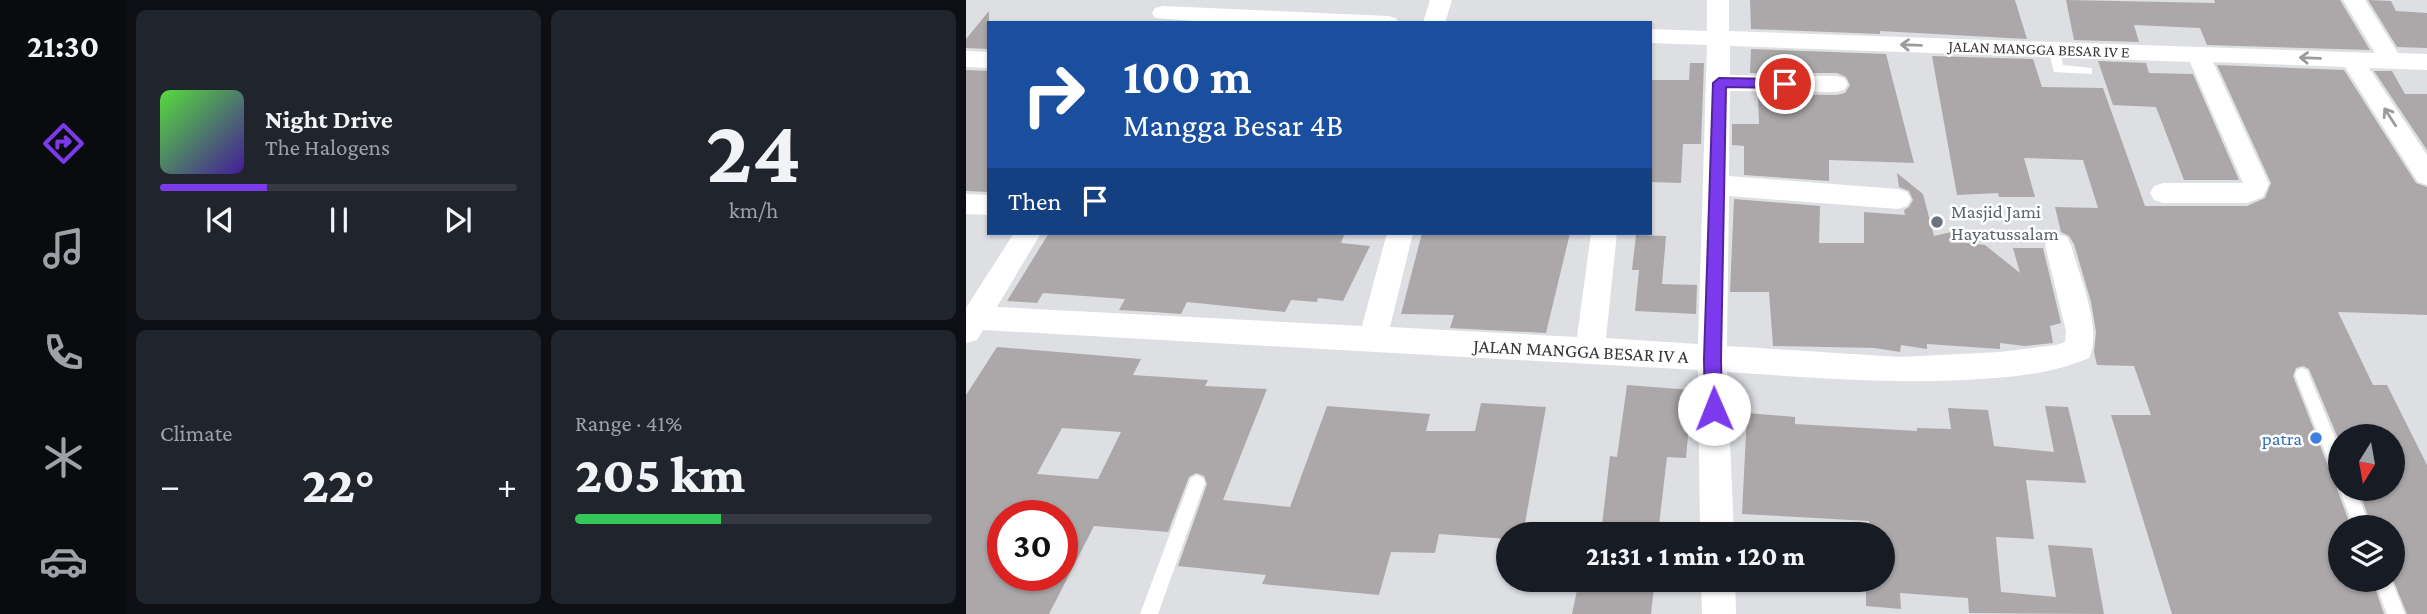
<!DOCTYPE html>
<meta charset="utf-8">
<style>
:root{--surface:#171b24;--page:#20242c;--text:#f1f3f6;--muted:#9ea1a6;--line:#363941;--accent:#7c3aed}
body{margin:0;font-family:"Crimson Pro",serif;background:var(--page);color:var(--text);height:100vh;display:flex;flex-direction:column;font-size:26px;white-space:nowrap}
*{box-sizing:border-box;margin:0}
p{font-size:23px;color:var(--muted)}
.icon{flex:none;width:38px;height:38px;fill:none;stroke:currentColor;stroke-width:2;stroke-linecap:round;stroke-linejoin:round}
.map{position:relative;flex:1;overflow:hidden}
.drawer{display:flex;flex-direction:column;gap:10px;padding:10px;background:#0d0f14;width:840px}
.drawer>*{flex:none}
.banner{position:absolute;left:21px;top:21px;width:665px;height:214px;border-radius:0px;box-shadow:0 2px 5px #0004;background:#1a4fa0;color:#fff;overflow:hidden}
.needle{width:46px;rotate:191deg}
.controls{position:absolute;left:1362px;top:424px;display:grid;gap:14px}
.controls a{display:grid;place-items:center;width:77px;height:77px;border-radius:50%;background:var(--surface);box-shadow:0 2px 5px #0004;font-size:35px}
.speed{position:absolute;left:21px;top:500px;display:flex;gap:14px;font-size:35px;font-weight:700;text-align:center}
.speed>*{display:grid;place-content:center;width:91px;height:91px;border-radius:50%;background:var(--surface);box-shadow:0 2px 5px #0004;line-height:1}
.speed .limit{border:10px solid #d22;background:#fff;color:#111}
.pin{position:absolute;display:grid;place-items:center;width:60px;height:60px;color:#fff;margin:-30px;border:4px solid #fff;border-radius:50%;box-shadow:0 2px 7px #0007}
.me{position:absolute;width:77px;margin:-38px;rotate:359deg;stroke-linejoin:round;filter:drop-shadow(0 0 5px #0008)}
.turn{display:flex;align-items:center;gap:24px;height:147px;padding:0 21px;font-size:32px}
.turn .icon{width:91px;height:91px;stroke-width:2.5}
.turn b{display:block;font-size:49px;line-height:60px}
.then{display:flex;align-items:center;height:66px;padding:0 21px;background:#0003;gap:14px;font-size:26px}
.big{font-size:52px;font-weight:800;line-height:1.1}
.drawer .tile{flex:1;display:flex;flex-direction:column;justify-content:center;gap:10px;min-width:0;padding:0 24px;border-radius:10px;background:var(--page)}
.drawer .dial{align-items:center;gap:0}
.dial b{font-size:91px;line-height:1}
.song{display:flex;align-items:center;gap:21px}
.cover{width:84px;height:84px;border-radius:10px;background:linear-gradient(135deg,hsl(110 70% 55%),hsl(260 70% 35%))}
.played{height:7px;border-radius:4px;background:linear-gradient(90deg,var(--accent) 30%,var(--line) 30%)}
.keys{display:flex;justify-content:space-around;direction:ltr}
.heat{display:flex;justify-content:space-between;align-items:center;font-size:38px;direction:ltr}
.charge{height:10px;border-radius:5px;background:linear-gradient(90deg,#34c759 41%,var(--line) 0)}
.drawer .tiles{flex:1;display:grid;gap:10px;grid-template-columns:repeat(2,1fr)}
.trip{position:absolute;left:530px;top:522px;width:399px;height:70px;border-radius:35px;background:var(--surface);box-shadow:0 2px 5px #0004;font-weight:800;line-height:70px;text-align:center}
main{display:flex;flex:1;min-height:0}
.dock{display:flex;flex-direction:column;width:126px;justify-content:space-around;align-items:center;background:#090b0e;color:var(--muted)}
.dock .icon{width:49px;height:49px}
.dock .on{color:var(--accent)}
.dock b{font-size:32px;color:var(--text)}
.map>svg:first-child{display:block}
</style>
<main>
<nav class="dock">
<b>21:30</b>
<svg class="icon on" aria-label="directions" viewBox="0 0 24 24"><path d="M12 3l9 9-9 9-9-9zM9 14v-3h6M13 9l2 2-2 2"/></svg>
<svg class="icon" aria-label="music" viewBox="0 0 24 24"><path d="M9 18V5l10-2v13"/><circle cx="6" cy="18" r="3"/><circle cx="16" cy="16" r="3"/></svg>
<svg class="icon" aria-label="phone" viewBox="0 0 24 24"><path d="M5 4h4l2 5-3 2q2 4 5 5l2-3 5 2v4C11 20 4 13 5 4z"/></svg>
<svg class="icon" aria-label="climate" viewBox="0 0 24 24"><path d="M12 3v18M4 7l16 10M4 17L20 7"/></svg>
<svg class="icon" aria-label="car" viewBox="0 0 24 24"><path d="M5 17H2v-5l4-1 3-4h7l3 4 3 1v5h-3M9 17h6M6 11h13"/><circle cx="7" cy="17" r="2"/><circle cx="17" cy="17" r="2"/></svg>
</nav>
<section class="drawer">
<div class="tiles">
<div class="tile">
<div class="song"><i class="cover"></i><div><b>Night Drive</b><p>The Halogens</p></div></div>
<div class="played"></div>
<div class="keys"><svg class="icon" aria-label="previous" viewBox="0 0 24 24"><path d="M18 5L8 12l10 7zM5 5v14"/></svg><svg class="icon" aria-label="pause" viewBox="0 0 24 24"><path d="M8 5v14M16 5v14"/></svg><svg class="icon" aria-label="next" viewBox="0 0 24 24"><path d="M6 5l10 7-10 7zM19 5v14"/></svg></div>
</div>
<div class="tile dial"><b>24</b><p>km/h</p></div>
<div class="tile"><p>Climate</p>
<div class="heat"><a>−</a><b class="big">22°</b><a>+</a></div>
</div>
<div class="tile"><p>Range · 41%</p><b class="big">205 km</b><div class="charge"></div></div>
</div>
</section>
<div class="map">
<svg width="1461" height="614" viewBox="0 0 1461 614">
<rect width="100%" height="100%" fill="#dddfe3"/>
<g fill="#aca8aa" fill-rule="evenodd">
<path d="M784 0H1049L1061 39 914 31V34L785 29Z"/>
<path d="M1100 0 1249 3 1248 0H1374L1404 50 1241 45 1234 28 1168 25 1173 42 1108 40Z"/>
<path d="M1402 0 1425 1 1430 11 1461 13V48L1431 47Z"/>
<path d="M23 11V49L0 48V39Z"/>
<path d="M785 49 920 54 948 163 863 160V181L778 175V146L766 145V124H793L792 94 870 95 879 93 884 85 880 77 871 73H784Z"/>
<path d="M966 56 1067 59 1076 87 1137 88 1179 206H1281L1299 198 1305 183 1251 65 1378 70 1450 183 1461 187V315L1372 312 1407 385H1421L1461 465V614H1441L1426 577V527H1406L1392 488H1426V436H1374V443L1343 369 1337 366 1330 368 1327 376 1366 476 1374 479 1371 489 1385 527H1374V579H1406L1418 614H1206L1145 415H1185L1168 366 1131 365 1128 352 1130 332 1125 302 1108 244 1103 236 1095 232 1089 207 1132 208 1117 160 1058 158 1069 197H1033L1032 193 991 195Z"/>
<path d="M1132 61 1180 63 1183 73 1227 74 1273 180H1218L1190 107 1147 105Z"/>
<path d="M724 63H738L735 144H717L715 183 684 182V80H723Z"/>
<path d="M0 70 23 71V192L0 191Z"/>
<path d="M1408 71H1426L1439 94H1461V150Z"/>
<path d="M931 173 957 194 968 236 994 230 985 241 1019 245 1054 273 1047 248H1077L1095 323 1084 326 1087 343 1059 346 1034 343V349L961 344V349L935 345 934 352 909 348 807 346 803 292H764L768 199 854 206 853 243H898V212L939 215 938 210 943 207 947 200 943 191 933 187Z"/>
<path d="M83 233H379L375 243 404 246 377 301 352 298 351 302 325 300 319 312 221 302 215 314 187 312 153 310 159 299 77 293 71 303 41 301Z"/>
<path d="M456 233H604L580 333 484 328 488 315 435 314Z"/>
<path d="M670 235 700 236 696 284 731 285 730 314 669 311 673 270H666Z"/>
<path d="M31 347 175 359 167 375 242 380 239 386 301 389 257 500 324 507 361 406 464 414 460 431H509L515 403 580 407 557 534H542V539L473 534 469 553 425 552 413 595 296 584 300 575 212 566 241 484 238 476 230 473 223 477 202 532 128 526 83 614H0V395ZM96 428 155 432 132 479 71 474ZM37 516H96V576H37Z"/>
<path d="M661 385 726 390 720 458 701 457 692 534H635L644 456 651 457Z"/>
<path d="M1079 406 1102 407 1120 483 1060 480 1068 539 1030 537 1035 592 1090 597 1082 545 1126 548 1138 614 1003 613 1002 598 934 593 935 609 900 606V579H917V532L903 531V521L776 514 781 413 829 417V424L951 431V428L985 429 982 408 1022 410 1028 446 1088 452Z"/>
<path d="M622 579H689L685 614H606L611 590 620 591Z"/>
</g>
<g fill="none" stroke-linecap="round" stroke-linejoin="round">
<g fill="#fff" fill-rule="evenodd">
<path d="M1088 45 1094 49 1097 65 1126 68V74L1088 72 1082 49Z"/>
<path d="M1336 368 1341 370 1343 375 1374 450V477L1368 475 1329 375 1331 370Z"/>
<path d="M231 475 237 478 239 483 192 614H174L223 483 225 478Z"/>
<path d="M1374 486V488H1389L1404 527H1388L1373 488Z"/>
<path d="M1408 579H1425L1439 614H1421Z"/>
</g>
<g fill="#fff" fill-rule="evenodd">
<path d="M464 0H486L479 23H457Z"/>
<path d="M741 0H763V31L1409 53 1377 0H1399L1432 53 1461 54V70L1403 68 1461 155V185L1452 182 1379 67 1247 62 1303 184 1297 197 1281 203H1197L1188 200 1184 193 1188 186 1197 183H1277L1224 62 764 46V75L870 76 878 78 882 84 878 90 870 92 764 91 763 176 932 189 941 192 945 199 941 206 932 209 763 196 761 346 934 357 1034 352 1090 345 1099 342 1100 331 1079 245 1083 237 1092 234 1101 237 1105 245C1113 275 1137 330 1123 358 1083 375 1041 378 997 380 918 384 840 377 761 372L768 534H734L732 370 17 330 11 340 0 343V308L48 233H75L31 307 396 326 421 233H447L424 327 611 337 625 233H651L640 338 732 344 741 45 684 43V29L741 31Z"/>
<path d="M197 6 422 16 430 18 433 23H258L189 18 186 13 189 8Z"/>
<path d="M0 51 23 52V68L0 67Z"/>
<path d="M0 194 23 195V215L0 214Z"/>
<path d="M735 579H769L770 614H736Z"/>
</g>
</g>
<defs><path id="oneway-shaft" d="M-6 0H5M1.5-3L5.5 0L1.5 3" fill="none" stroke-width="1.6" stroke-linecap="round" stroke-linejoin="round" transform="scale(1.75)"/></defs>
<g stroke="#9a9b9c">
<use href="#oneway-shaft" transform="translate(945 45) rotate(-178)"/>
<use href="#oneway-shaft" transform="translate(1344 58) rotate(-178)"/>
<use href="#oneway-shaft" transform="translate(1424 117) rotate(-123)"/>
</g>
<path fill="#7c3aed" stroke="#51269a" stroke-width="2" d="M753 78 819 79 826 84 819 88 760 87 755 359 756 409 754 414 748 417 742 414 739 409 738 359 747 83Z"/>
<circle fill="#6b7280" stroke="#fff" stroke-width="2.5" cx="971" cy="222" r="7"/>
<circle fill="#3f7fe0" stroke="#fff" stroke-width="2.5" cx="1350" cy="438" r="7"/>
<g text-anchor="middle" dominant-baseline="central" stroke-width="5" stroke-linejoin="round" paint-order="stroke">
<g font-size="16" fill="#363738" stroke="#fff">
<text transform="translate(1073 49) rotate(2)">JALAN MANGGA BESAR IV E</text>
</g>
<g font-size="19" fill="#5b616d" stroke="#fff" text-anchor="start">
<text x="985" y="211">Masjid Jami<tspan x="985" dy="22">Hayatussalam</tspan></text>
</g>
<g font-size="19" fill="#363738" stroke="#fff">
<text transform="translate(615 351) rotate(3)">JALAN MANGGA BESAR IV A</text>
</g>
<g font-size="19" fill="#366cbe" stroke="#fff" text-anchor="end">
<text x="1336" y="438">patra</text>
</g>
</g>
</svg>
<div class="controls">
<a><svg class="needle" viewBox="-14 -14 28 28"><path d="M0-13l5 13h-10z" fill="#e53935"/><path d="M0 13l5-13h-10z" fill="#9ea1a6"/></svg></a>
<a><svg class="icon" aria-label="layers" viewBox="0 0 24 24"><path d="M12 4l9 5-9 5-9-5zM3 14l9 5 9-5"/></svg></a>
</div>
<div class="speed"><div class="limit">30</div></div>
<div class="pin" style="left:819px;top:84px;background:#d93025"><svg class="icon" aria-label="arrive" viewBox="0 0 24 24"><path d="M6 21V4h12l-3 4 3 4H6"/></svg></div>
<svg class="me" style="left:748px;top:409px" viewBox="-20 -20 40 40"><circle r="19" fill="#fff"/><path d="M0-13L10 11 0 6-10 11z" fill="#7c3aed"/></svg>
<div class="trip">21:31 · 1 min · 120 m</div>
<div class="banner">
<div class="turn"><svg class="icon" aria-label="right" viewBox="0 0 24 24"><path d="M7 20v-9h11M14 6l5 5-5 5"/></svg><div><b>100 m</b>Mangga Besar 4B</div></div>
<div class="then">Then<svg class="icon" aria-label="arrive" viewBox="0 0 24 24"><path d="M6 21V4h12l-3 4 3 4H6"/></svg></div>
</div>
</div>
</main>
